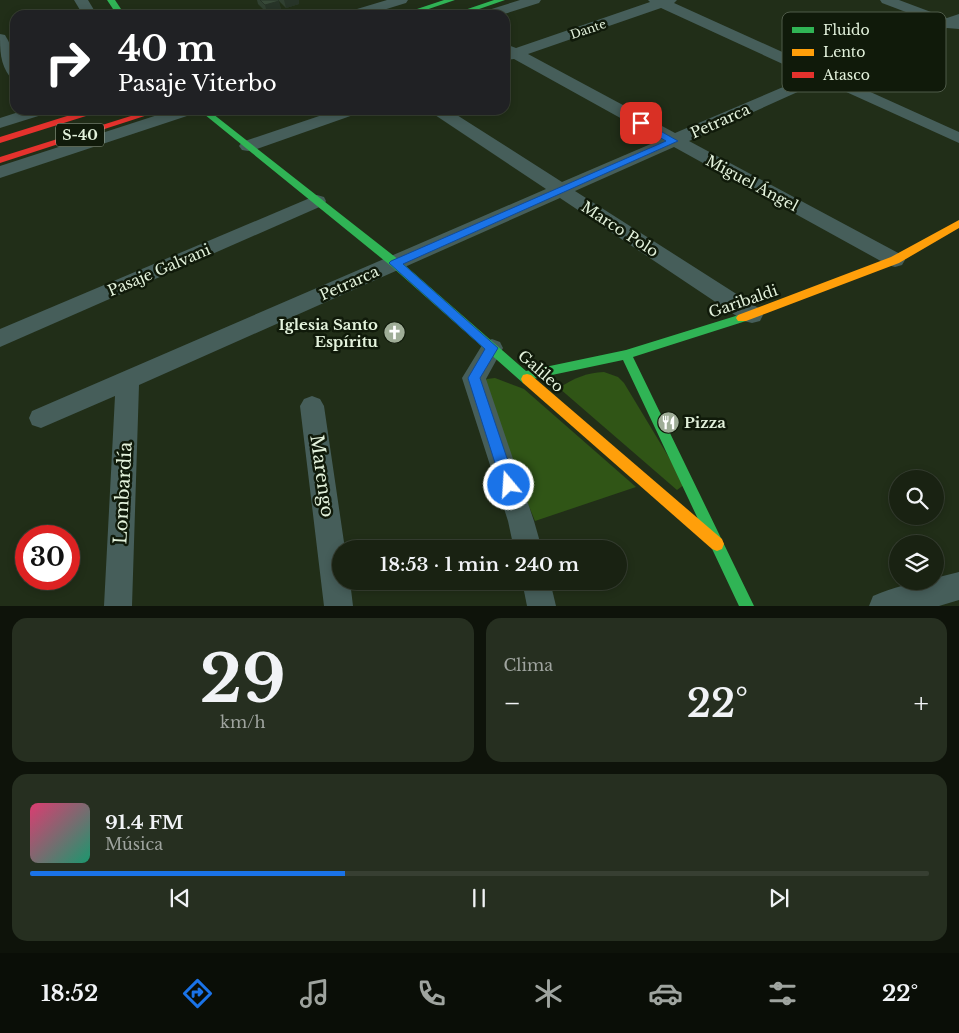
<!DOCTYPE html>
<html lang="es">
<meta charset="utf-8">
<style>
:root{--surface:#192212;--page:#262f20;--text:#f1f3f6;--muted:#9fa49f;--line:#373f32;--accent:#1a73e8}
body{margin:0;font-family:"Libre Baskerville",serif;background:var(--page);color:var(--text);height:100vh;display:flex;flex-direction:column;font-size:19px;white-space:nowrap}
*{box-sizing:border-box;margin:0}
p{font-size:16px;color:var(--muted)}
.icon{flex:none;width:28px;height:28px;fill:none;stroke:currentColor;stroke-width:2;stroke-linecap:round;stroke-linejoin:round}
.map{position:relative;height:606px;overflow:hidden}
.sheet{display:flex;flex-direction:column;gap:12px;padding:12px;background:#0e130a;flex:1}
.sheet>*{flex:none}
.top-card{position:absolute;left:10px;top:10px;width:500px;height:105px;border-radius:15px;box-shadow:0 2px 8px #0003,0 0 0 1px var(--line);background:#202124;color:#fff;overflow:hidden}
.controls{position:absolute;left:889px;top:470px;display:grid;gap:10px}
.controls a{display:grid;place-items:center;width:55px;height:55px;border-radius:50%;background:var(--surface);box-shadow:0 2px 8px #0003,0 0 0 1px var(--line);font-size:25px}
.speed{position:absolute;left:15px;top:525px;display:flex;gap:10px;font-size:25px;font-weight:700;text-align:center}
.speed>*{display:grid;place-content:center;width:65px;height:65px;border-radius:50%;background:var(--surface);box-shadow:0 2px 8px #0003,0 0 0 1px var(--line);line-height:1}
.speed .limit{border:8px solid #d22;background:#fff;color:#111}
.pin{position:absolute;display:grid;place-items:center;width:42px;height:42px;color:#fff;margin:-21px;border-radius:10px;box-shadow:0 2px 8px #0006}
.me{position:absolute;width:55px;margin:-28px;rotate:342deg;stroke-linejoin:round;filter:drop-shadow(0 0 4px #0008)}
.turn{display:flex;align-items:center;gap:18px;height:105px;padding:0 25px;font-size:22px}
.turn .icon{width:65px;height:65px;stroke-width:2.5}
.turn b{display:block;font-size:35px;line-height:42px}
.big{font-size:38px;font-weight:600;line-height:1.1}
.sheet .widget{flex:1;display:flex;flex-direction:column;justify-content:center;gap:8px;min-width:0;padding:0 18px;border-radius:15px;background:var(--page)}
.sheet .dial{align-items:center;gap:0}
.dial b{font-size:65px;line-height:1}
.song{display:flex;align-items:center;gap:15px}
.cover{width:60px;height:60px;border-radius:8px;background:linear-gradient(135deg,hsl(340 70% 55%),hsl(160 70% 35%))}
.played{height:5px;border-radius:2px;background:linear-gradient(90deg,var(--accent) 35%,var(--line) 35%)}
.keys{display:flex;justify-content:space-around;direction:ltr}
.heat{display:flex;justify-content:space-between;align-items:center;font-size:28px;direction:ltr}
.sheet .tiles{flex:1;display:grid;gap:12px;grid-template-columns:1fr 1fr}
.widget:last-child{grid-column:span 2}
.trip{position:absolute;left:332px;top:540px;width:295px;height:50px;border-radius:25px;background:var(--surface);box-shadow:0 2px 8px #0003,0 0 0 1px var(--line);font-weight:600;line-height:50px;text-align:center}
.tab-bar{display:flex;height:80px;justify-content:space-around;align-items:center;background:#0a0e07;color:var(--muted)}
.tab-bar .icon{width:35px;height:35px}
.tab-bar .current{color:var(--accent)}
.tab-bar b{font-size:22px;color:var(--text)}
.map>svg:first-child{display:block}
</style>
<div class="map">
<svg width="959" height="606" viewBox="0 0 959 606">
<rect width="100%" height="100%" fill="#212e18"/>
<g fill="#305516">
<path d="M604 372 618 377 624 383 685 484 677 490 559 388C574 378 586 373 604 372Z"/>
<path d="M495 378 524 389 636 487 535 521 481 389 480 385 487 379Z"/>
</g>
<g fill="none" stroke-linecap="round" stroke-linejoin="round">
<g fill="#465e5a" fill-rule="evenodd">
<path d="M74 0H88L97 15H83Z"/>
<path d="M387 0H408L406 3 367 15H345L347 12Z"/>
<path d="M520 0H541L539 3 501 15H480L482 12Z"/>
<path d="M648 0H677L674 3 822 70 935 23 882 3 880 0H899L947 18 959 14V29L947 28 835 76 959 132V143L822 81 689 141 902 255 905 260 902 265 895 267 888 265 674 147 575 191 760 309 763 315 760 321 752 323 744 321 560 198 139 385 132 606H104L115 396 41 428 32 425 29 418 32 411 546 189 432 113 430 110H449L562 182 660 140 514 59 505 60V44L516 48 650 2ZM661 8 809 76 675 133 528 54Z"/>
<path d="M0 34 5 35C14 49 15 62 15 79L10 77C0 64 0 50 0 34Z"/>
<path d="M25 110H50L48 113 0 128V118Z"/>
<path d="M173 110H198L196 113 0 178V166Z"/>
<path d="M337 110H361L359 113 254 150 248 151 242 150 239 146 242 142Z"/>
<path d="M317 195 324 197 326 201 324 205 0 347V329Z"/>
<path d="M492 339 500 342 503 348 486 379 534 521 542 549H514L508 521 462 378 484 342Z"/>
<path d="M312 396 320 399 324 406 345 549H341V581H350L353 606H324L300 406 304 399Z"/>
<path d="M959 572V600L939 606H869L873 596C892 588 914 581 935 581V578Z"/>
<path d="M522 581H550L556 606H527Z"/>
</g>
<g fill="#30b455" fill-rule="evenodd">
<path d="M107 0H115L125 15H117Z"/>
<path d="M444 0H455L411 15H399Z"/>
<path d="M494 0H505L462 15H450Z"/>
<path d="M199 110H208L399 260 526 371 626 350 742 314 746 315 748 318 746 321 633 357 754 606H739L623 360 533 379 531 383 527 384 523 383 391 266Z"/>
</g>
<g fill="#ff9f0a" fill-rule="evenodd">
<path d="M959 220V228L899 263 746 321H738L736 318 738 315 891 257Z"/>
<path d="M527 374 531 375 722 539 724 544 722 549 717 551 712 549 523 383 521 379 523 375Z"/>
</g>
<g fill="#e5322d" fill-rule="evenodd">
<path d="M150 110H163L0 163V157Z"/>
<path d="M83 111 87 114 86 116 0 143V137Z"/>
</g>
</g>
<g fill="#304031">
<path d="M257 0H278L281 9 267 13 258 4Z"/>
<path d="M278 0H299V4L286 8Z"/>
</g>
<g fill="#273428">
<path d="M284 0H299V4L286 8Z"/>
<path d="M279 1 281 9 267 13 265 5Z"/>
</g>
<path fill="#384a39" stroke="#273428" d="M260 0H278L279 1 265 5Z"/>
<path fill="#1a73e8" stroke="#114b97" d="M641 120 678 141 403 264 498 348 480 378 516 485 514 489 509 491 504 489 502 485 468 378 485 349 389 263 391 261 666 141 638 125 637 123Z"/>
<defs>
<symbol id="church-disc" viewBox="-11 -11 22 22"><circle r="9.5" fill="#9fad97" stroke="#101a0a"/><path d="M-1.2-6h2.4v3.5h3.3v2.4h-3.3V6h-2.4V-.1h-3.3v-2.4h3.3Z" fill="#fff"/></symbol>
<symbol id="restaurant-disc" viewBox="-11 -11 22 22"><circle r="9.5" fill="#9fad97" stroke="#101a0a"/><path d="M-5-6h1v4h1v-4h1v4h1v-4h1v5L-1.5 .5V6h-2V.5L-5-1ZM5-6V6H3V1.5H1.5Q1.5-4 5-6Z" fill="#fff"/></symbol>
</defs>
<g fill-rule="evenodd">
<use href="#church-disc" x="382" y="320" width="25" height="25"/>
<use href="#restaurant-disc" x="656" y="410" width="25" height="25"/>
</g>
<g text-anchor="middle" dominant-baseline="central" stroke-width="5" stroke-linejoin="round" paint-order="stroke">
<g font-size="12" fill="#e3f2dc" stroke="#101a0a">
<text transform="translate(588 29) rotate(-19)">Dante</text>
</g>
<rect fill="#101a0a" stroke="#a4b19d" stroke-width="1" x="56" y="123.5" width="48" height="23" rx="4"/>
<g font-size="14" font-weight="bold" fill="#e3f2dc">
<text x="80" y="135">S-40</text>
</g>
<g font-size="15" fill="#e3f2dc" stroke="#101a0a">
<text transform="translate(720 121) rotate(-24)">Petrarca</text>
<text transform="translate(752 183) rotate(28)">Miguel Ángel</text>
<text transform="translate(620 229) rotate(33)">Marco Polo</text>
<text transform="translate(159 270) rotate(-23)">Pasaje Galvani</text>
<text transform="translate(349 283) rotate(-24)">Petrarca</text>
<text transform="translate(743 301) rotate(-19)">Garibaldi</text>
<text transform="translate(541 371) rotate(41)">Galileo</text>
</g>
<g font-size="15" font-weight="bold" fill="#e3f2dc" stroke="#101a0a" text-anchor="end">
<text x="378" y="324">Iglesia Santo<tspan x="378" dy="17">Espíritu</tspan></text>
<text x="684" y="422" text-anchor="start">Pizza</text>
</g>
<g font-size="18" fill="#e3f2dc" stroke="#101a0a">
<text transform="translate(322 476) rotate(82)">Marengo</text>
<text transform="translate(123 493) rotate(-87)">Lombardía</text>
</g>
</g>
<rect x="782" y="12" width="164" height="80" rx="8" fill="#101a0a" stroke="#4f5b49" stroke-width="1"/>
<rect x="792" y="27" width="22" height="6" fill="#30b455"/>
<rect x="792" y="49" width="22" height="7" fill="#ff9f0a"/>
<rect x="792" y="72" width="22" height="6" fill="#e5322d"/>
<g font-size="14" fill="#e3f2dc">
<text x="823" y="35">Fluido</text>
<text x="823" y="57">Lento</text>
<text x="823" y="80">Atasco</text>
</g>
</svg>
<div class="controls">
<a><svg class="icon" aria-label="search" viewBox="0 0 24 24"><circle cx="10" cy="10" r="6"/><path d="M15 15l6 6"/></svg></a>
<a><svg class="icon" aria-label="layers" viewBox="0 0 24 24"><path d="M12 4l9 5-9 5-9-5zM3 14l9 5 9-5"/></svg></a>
</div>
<div class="speed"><div class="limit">30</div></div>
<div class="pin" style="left:641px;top:123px;background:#d93025"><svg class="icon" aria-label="arrive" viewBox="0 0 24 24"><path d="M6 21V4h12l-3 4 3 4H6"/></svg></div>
<svg class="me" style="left:509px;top:485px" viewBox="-20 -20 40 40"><circle r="17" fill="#1a73e8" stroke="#fff" stroke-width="3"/><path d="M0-11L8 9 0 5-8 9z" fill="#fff"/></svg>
<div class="trip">18:53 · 1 min · 240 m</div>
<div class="top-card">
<div class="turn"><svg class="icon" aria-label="right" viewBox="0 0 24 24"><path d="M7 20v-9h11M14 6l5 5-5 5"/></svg><div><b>40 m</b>Pasaje Viterbo</div></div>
</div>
</div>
<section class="sheet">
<div class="tiles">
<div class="widget dial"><b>29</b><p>km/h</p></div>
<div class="widget"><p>Clima</p>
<div class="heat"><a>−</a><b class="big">22°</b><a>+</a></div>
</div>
<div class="widget">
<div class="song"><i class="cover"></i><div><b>91.4 FM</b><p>Música</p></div></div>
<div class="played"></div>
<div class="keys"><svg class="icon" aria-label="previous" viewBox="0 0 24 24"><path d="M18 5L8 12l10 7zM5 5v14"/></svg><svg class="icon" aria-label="pause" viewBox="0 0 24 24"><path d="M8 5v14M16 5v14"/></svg><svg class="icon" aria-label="next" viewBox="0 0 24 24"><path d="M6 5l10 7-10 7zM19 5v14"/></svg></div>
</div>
</div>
</section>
<nav class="tab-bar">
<b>18:52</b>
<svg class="icon current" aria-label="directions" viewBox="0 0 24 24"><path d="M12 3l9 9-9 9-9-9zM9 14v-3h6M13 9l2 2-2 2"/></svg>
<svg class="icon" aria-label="music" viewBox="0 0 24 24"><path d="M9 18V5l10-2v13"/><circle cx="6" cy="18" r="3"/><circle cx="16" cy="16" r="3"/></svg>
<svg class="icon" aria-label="phone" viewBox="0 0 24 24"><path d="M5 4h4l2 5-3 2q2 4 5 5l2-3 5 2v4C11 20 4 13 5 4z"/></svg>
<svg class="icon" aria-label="climate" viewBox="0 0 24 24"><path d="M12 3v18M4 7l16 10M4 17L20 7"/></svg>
<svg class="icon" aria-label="car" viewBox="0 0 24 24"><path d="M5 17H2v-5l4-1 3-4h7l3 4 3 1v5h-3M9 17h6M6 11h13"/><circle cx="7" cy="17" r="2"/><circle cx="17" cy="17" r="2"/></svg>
<svg class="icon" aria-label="filters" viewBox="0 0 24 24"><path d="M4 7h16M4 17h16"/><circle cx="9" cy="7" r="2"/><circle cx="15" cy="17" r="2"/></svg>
<b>22°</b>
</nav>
